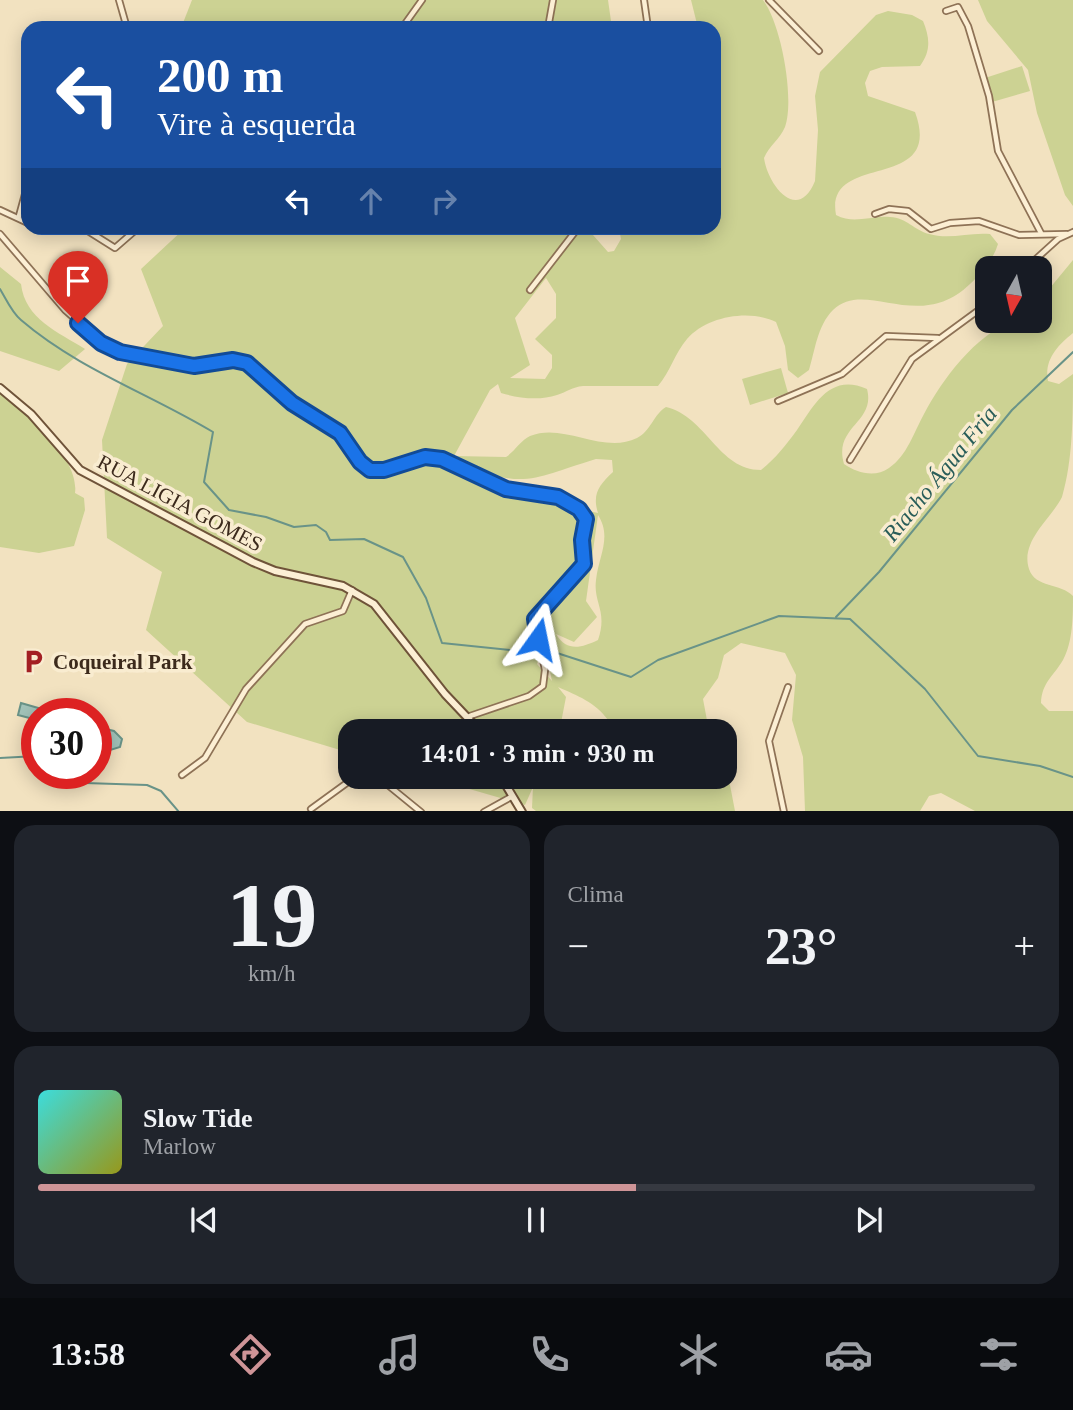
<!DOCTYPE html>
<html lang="pt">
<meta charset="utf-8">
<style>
:root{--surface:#171b24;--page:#20242c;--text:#f1f3f6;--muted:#9ea1a6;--line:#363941;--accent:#ce9497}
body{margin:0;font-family:Georgia,serif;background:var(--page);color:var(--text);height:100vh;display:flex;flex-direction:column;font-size:26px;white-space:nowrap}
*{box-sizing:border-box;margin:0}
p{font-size:23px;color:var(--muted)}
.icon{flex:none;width:38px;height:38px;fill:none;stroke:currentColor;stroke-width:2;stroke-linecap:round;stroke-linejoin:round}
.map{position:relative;height:811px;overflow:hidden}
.sheet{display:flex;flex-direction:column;gap:14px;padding:14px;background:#0d0f14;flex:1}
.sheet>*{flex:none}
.top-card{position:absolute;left:21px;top:21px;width:700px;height:214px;border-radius:21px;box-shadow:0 4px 18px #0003;background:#1a4fa0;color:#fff;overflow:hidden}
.needle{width:46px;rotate:188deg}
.controls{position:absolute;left:975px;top:256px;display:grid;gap:14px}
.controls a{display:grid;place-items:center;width:77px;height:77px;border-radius:14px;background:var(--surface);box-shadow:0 4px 18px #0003;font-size:35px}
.speed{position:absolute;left:21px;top:698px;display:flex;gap:14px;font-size:35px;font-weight:700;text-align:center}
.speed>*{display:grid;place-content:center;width:91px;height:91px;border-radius:50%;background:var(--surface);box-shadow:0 4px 18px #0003;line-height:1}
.speed .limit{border:10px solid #d22;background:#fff;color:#111}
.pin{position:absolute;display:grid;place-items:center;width:60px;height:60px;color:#fff;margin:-72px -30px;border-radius:50% 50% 50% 0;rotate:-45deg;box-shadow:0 0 7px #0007}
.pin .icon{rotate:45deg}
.me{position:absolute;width:77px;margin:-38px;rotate:12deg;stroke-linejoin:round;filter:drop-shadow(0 0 5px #0008)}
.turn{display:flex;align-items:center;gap:24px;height:147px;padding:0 21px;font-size:32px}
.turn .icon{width:91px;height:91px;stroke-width:2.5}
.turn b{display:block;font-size:49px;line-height:60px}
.lanes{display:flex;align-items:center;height:66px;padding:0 21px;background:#0003;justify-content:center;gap:35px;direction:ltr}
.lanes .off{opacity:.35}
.big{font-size:52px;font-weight:800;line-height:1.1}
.sheet .widget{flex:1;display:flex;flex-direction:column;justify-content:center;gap:10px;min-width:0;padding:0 24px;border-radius:21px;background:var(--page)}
.sheet .dial{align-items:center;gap:0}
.dial b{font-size:91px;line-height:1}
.song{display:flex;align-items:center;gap:21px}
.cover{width:84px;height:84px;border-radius:10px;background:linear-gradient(135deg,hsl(180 70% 55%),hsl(60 70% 35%))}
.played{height:7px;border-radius:4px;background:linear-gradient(90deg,var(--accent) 60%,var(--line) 60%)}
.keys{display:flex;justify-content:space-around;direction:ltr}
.heat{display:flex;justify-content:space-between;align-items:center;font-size:38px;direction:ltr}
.sheet .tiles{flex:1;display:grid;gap:14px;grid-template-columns:1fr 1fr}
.widget:last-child{grid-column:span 2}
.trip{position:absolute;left:338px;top:719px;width:399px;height:70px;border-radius:21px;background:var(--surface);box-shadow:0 4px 18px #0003;font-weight:800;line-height:70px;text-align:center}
.tab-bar{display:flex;height:112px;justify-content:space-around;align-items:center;background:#090b0e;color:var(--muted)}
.tab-bar .icon{width:49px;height:49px}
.tab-bar .active{color:var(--accent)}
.tab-bar b{font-size:32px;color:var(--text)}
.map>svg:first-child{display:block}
</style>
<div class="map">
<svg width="1073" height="812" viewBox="0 0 1073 812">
<rect width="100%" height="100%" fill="#f2e2c0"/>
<g fill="#ccd293" fill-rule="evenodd">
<path d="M192 0H608L612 28H181Z"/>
<path d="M691 0H763C781 23 795 99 785 127 780 139 769 146 764 158 768 186 798 223 815 181L818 130 815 96 820 72 876 15 888 11 912 15 923 21C930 38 931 51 920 66L882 67 870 71 865 83 868 96 915 112C945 194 824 150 836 215 855 225 870 215 890 217 907 218 914 230 929 234 950 240 969 232 990 234L998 244C993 260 982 273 970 284 918 334 866 278 833 310 817 326 815 351 809 370L798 378 788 370 785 346 776 322C750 309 707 316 687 339 675 353 670 372 658 386H583C572 387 567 392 557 395 539 401 518 398 501 393L498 384 490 390 454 456 506 457C515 451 521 440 530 436 564 422 603 455 637 438 651 431 653 415 666 407 707 417 718 470 761 470 775 459 786 445 797 430 815 404 830 373 867 389 876 423 833 426 844 464 857 473 875 478 889 468 907 456 914 432 924 414 942 380 975 335 1013 321 1020 318 1031 320 1040 320V300L1073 260V333C1057 346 1044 360 1048 381L1059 384 1073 374C1073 415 1073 460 1062 497 1051 519 1020 541 1029 569 1035 588 1061 583 1073 596 1073 615 1073 642 1063 660 1053 677 1042 682 1041 703L1049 711H1073V811H975L941 793 929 796 920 811H805L803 757 792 720 796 675 785 653 741 643 724 655 718 678 703 699 709 731H605L608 720C595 702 578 696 558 687L566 697 560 728 576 731 350 732V753L247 722 146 630 162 572 107 538 102 440 127 364 163 326 141 269 185 228H586L583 231 593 235 608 252 614 251 621 239 619 228H714V144L717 127 714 121V28H698ZM546 278 556 294V318L535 339 552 355V368L545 379 510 378 530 365 515 318ZM596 459 612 460 613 472C599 485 592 494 598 513L494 490 461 462C523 492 536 477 596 459ZM598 515C612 537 599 555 596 580 593 603 608 611 598 640 581 648 567 652 556 634L574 642 597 617 586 601ZM544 643 552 681 537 664Z"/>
<path d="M978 0H1073V206L1065 195 1037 113 1028 70 987 21Z"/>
<path d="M1022 66 1030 91 992 102 985 78Z"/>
<path d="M0 267 21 284C25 319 58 332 85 349L59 371 0 351Z"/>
<path d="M781 368 788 393 750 405 742 379Z"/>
<path d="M0 390C25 413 80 457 75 493L84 498 85 510 74 546 39 553 0 547Z"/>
<path d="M725 759 735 811H536L532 808 533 787 525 805 428 777H724Z"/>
</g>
<g fill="#a3c4ba" stroke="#699388" stroke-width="2">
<path d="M21 703 59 714H37V720L18 715Z"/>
<path d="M96 723 97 727 114 731 122 739 120 747 107 751 96 745Z"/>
</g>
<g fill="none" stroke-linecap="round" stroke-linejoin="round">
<g stroke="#699388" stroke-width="2">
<path d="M0 289C6 299 12 313 21 320 78 369 150 394 213 432L204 482 229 510 266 517 294 527 316 525 326 532 330 540 364 539 403 557 426 598 442 643 528 652"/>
<path d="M836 617 879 572 1012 410 1073 352"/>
<path d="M557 653 631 677 658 660 779 616 850 619 925 689 978 756 1040 766 1073 777"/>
<path d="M0 758 37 756"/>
<path d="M74 774 85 783 147 785 161 791 179 812"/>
</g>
<defs>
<g id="street">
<path d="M119 0 127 28"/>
<path d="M644 0 648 28"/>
<path d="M769 0 819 51"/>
<path d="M946 11 958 7 968 26 989 96 998 151 1041 233"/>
<path d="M402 28 422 0"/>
<path d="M548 28 553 0"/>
<path d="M0 210 28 223"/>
<path d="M875 214 889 209 908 211 931 229 950 223 979 221 1019 235 1067 234"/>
<path d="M19 216 28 183"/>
<path d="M42 228H62"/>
<path d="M67 228 88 231 115 248 138 228"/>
<path d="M0 234 65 310 109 349 194 366 233 360 247 363 292 403 340 433 360 462 370 470H384L425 457 442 459 506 489 558 497 579 509 586 519 582 539 584 563 535 619 545 670 543 686 529 696 470 716"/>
<path d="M1026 268 1058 239 1073 232"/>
<path d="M530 290 578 228"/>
<path d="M778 401 842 374 886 336 938 338"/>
<path d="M850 460 912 359 987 304"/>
<path d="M182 775 205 758 246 689 305 624 343 611 352 590"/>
<path d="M378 777 421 812"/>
<path d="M311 809 355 777"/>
<path d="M484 812 511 797"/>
<path d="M784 812 769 741 788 687"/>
</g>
<g id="secondary">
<path d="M0 388 31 414 80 470 253 562 275 571 343 586 374 604 445 694 481 732"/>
<path d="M501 777 522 812"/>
</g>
</defs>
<use href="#street" stroke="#8e7256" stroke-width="8"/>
<use href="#secondary" stroke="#6f5339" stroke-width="10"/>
<use href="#street" stroke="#fcefd4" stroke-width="4.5"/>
<use href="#secondary" stroke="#fcefd4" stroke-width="6"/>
</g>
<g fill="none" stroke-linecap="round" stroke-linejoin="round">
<defs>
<path id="route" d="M78 323 101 343 120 352 194 366 233 360 247 363 292 403 340 433 360 462 370 470H384L425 457 442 459 506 489 558 497 579 509 586 519 582 540 584 564 535 619 538 639"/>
</defs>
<use href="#route" stroke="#114b97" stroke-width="18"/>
<use href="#route" stroke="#1a73e8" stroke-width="12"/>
</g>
<defs>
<symbol id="parking-bare" viewBox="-9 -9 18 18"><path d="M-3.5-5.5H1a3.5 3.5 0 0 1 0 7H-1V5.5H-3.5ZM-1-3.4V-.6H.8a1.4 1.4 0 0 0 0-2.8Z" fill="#a31f23" stroke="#f9ecd0" stroke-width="2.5" paint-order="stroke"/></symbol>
</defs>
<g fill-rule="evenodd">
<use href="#parking-bare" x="16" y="644" width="35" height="35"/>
</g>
<g text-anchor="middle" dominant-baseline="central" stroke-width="7" stroke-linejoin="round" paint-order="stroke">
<g font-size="21" fill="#3c2a1c" stroke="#f9ecd0">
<text transform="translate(180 503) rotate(28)">RUA LIGIA GOMES</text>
</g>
<g font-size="21" font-weight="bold" fill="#3c2a1c" stroke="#f9ecd0" text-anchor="start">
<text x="53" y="662">Coqueiral Park</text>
</g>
<g font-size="23" font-style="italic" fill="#295d59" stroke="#f9ecd0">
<text transform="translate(940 474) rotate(-51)">Riacho Água Fria</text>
</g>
</g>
</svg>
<div class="controls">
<a><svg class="needle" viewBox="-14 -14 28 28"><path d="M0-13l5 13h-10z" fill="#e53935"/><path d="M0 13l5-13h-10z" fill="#9ea1a6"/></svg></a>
</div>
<div class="speed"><div class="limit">30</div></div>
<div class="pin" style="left:78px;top:323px;background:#d93025"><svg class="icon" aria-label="arrive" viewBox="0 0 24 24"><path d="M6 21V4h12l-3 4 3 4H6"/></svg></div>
<svg class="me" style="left:538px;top:639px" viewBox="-20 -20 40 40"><path d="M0-17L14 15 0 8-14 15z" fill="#1a73e8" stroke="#fff" stroke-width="4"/></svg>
<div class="trip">14:01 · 3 min · 930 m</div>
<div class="top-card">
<div class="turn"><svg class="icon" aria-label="left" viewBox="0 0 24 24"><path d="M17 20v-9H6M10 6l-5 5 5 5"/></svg><div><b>200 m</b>Vire à esquerda</div></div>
<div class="lanes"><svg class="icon" aria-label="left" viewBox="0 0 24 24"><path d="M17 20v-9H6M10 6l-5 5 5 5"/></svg><svg class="icon off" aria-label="ahead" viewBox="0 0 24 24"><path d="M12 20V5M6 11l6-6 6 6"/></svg><svg class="icon off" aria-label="right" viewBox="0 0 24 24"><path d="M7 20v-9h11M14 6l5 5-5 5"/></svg></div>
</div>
</div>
<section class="sheet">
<div class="tiles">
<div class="widget dial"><b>19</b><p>km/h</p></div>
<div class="widget"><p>Clima</p>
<div class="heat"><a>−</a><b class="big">23°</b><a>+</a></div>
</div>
<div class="widget">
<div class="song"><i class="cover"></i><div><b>Slow Tide</b><p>Marlow</p></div></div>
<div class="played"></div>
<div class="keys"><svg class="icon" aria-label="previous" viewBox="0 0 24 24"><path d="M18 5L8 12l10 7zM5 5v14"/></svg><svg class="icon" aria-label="pause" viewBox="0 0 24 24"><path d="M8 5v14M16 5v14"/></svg><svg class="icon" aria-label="next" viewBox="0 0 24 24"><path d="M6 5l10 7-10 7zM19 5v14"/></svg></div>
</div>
</div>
</section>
<nav class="tab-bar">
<b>13:58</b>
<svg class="icon active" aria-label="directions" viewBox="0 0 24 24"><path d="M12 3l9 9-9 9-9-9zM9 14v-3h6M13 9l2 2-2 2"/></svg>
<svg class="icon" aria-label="music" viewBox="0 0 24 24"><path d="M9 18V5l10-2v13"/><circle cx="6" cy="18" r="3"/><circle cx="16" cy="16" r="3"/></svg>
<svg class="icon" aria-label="phone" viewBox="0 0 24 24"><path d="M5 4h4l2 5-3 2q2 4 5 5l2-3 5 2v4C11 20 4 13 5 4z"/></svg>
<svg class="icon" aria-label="climate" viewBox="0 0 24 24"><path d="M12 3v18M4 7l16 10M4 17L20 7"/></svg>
<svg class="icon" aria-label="car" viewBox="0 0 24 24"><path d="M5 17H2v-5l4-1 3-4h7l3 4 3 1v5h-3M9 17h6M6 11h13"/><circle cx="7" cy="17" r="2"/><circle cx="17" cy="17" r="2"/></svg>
<svg class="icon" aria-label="filters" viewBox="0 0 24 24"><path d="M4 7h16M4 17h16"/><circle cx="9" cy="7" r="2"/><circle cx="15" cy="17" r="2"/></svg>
</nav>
